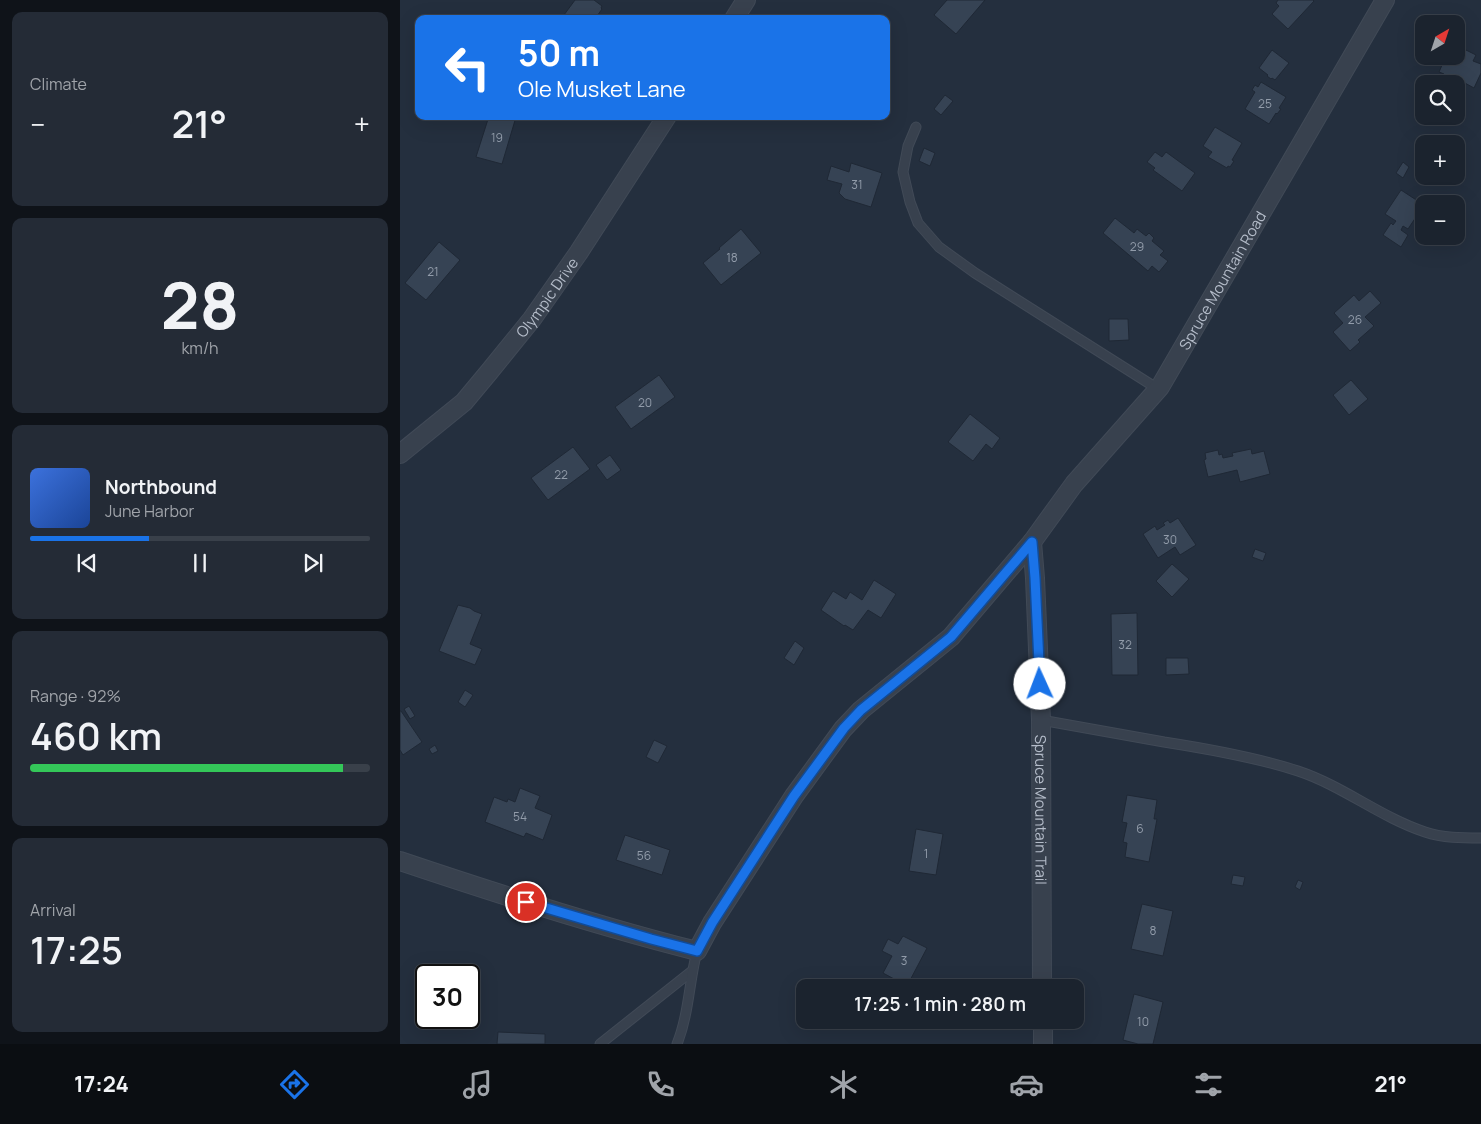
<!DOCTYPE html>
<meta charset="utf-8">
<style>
:root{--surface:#1b232e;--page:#242b36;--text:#f1f3f6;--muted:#a0a4aa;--line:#39404a;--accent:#1a73e8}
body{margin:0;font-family:Manrope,sans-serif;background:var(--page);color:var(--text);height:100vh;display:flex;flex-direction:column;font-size:19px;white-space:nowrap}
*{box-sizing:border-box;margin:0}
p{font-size:16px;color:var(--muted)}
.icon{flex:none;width:28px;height:28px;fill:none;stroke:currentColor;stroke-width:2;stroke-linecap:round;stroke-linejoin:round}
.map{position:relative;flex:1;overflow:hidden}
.sheet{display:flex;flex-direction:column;gap:12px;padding:12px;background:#0f1319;width:400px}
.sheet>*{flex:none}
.hud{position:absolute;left:15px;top:15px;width:475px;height:105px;border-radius:10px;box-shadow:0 5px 20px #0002,0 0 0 1px var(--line);background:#1a73e8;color:#fff;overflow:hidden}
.needle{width:32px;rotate:39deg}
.fabs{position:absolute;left:1015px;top:15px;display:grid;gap:10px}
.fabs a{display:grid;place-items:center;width:50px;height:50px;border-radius:10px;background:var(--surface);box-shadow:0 5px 20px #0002,0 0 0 1px var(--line);font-size:25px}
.speed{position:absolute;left:15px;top:964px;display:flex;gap:10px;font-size:25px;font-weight:700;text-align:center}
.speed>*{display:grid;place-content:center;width:65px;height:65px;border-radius:50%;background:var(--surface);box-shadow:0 5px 20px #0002,0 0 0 1px var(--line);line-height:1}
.speed .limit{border:2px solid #111;border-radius:8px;background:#fff;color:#111}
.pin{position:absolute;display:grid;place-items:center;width:42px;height:42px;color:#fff;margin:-21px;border:2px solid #fff;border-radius:50%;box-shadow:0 1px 5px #0007}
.me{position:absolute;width:55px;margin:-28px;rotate:358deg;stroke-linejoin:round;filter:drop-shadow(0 0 4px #0008)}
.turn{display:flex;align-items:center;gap:18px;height:105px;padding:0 20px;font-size:22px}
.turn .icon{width:65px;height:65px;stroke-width:2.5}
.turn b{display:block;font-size:35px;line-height:42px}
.big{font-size:38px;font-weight:600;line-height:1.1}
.sheet .tile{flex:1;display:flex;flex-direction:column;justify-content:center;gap:8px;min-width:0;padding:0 18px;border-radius:10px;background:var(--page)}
.sheet .dial{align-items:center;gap:0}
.dial b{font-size:65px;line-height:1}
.song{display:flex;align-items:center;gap:15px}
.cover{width:60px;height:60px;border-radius:8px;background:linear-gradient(135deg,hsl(220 70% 55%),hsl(220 70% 35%))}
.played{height:5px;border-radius:2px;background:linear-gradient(90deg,var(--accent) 35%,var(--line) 35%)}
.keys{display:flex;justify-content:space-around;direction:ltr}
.heat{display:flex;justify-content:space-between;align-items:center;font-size:28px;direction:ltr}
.charge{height:8px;border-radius:4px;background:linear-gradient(90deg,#34c759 92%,var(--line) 0)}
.trip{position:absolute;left:396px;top:979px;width:288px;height:50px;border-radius:10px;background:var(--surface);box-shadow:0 5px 20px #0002,0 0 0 1px var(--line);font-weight:600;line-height:50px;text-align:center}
.tabs{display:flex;height:80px;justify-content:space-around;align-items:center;background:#0b0e12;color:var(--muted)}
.tabs .icon{width:35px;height:35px}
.tabs .selected{color:var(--accent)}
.tabs b{font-size:22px;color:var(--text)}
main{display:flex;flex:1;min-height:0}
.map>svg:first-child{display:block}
</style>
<main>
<section class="sheet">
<div class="tile"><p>Climate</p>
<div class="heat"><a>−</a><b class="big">21°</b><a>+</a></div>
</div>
<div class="tile dial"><b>28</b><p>km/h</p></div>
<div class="tile">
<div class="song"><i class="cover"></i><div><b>Northbound</b><p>June Harbor</p></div></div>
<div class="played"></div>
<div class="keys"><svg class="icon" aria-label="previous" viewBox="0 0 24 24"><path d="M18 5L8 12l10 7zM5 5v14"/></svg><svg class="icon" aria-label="pause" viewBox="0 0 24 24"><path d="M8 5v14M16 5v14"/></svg><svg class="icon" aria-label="next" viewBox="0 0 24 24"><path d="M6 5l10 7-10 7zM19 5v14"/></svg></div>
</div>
<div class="tile"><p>Range · 92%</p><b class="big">460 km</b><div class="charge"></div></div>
<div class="tile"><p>Arrival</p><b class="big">17:25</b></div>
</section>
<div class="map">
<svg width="1081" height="1044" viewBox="0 0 1081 1044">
<rect width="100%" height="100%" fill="#242f3e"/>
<g fill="#364354" stroke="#1f2835">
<path d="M175 0H194L202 6 201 8 202 9 195 19H161Z"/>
<path d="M547 0H585L556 34 534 15Z"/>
<path d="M878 0H913L914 1 888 29 872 14 879 6 876 3Z"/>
<path d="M872 50 889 63 875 80 872 78 871 79 867 76 868 75 859 68Z"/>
<path d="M1066 50 1076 55 1073 61 1081 64V73L1074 88 1063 82 1057 94 1056 84H1039L1044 74 1039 72 1046 56H1056V53L1064 56Z"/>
<path d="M861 82 886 97 879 108 881 109 877 114 876 113 869 124 845 109 855 92 852 90 855 85 858 87Z"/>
<path d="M545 95 553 101 541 115 534 109Z"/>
<path d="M89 116 116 117 102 164 76 157Z"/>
<path d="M815 127 842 143 832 160 834 161 830 167 828 166 827 168 808 157 812 152 803 146Z"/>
<path d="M524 148 535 153 530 166 519 161Z"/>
<path d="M755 152 762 157 766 152 795 173 782 191 753 170 755 168 747 162Z"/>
<path d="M1003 162 1009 167 1003 178 996 173Z"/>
<path d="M451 163 482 173 471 207 445 199 439 193 442 184 427 180 431 166 449 172Z"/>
<path d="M1001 190 1024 205 1008 229 1003 226 1001 230 1008 235 1001 247 983 235 991 223 993 225 996 221 985 214Z"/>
<path d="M715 218 734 233 737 229 746 236 749 233 754 238 752 241 764 251 760 255 768 261 759 272 752 266 748 271 703 233Z"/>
<path d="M341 229 361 253 321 285 303 263 320 249 319 248Z"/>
<path d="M39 242 60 260 26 300 5 283Z"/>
<path d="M970 291 981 303 965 317 974 326 958 340 960 342 950 351 933 332 943 323 934 313 954 295 959 301Z"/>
<path d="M709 319H728L729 340 709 341Z"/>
<path d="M259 375 275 397 231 429 215 407Z"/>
<path d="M951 380 968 399 949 415 933 395Z"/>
<path d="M570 414 600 438 592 449 586 444 573 461 548 442Z"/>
<path d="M173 447 190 469 148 500 131 478Z"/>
<path d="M851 449 852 454 864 451 870 474 840 482 837 470 808 477 804 460 806 459 805 453 818 450 819 455 822 454 823 458 833 456 832 453Z"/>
<path d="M210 455 221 470 207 480 196 465Z"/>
<path d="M778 518 796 545 780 555 775 547 758 558 743 534 755 526 757 530 765 525 763 523 768 520 770 523Z"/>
<path d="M855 549 866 553 863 561 852 557Z"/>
<path d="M772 564 789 579 772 597 756 581Z"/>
<path d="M474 580 496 594 481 618 468 610 453 630 445 625 444 626 421 610 433 591 446 599 450 592 462 600Z"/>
<path d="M58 605 70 608 74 611 82 614 70 644 82 649 75 665 39 651Z"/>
<path d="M737 613 738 675H712L711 614Z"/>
<path d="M395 641 404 648 394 665 384 658Z"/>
<path d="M766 658H788L789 674 766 675Z"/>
<path d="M65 690 73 695 65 707 58 702Z"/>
<path d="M9 706 15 716 10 719 4 709Z"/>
<path d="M0 711H1L22 742 3 755 0 750Z"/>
<path d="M254 740 267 746 258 763 246 757Z"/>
<path d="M35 745 38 751 32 754 29 749Z"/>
<path d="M120 788 140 796 135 808 152 815 143 840 126 833 124 837 85 822 94 797 107 802 108 799 115 802Z"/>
<path d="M727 795 757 800 754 819H757L749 862 725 857 727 843 723 842 727 823 722 822Z"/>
<path d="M516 829 543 834 536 875 509 871Z"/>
<path d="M225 835 270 850 262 875 216 860Z"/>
<path d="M833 875 845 877 843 886 831 884Z"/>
<path d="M898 880 903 882 900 890 895 887Z"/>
<path d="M742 904 773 911 763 956 731 949Z"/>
<path d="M503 936 527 948 507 986 483 973 492 956 482 951 488 939 498 944Z"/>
<path d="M734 994 763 1002 753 1044H738L723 1040Z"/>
<path d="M98 1032 145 1034V1044H97Z"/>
</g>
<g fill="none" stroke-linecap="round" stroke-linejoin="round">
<defs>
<g id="service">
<path d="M516 127 508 146 503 172 510 202 518 223 539 247 575 273 758 389"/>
<path d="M641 720C682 727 723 735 764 742 809 749 855 757 898 771 943 786 980 817 1025 832 1043 838 1062 838 1081 838"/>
<path d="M200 1044 292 971"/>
<path d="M277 1044C289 1014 289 982 297 951"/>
</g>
<g id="minor">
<path d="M334 19 346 0"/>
<path id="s1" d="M0 454 64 402 89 372 132 319 179 252 267 116"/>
<path id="s2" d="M632 542 635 578 641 720 642 988"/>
<path id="s3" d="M0 861C98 894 197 926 297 951L312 923 394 796 443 729 461 710 551 637 632 542 674 484 760 387 985 0"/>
<path d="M643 1020V1044"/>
</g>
</defs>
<use href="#service" stroke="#414a57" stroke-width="11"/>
<use href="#minor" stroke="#414a57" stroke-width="20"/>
<use href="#service" stroke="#38414e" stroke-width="9"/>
<use href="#minor" stroke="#38414e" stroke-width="18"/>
</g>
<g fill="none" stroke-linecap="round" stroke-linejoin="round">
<defs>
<path id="route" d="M126 902 251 939 297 951 312 923 394 796 444 728 461 710 551 637 632 542 635 578 640 684"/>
</defs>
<use href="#route" stroke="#114b97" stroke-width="12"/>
<use href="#route" stroke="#1a73e8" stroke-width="9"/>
</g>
<g text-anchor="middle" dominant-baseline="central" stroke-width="5" stroke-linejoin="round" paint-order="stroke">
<g font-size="12" fill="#929caa">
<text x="865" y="103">25</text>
<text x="97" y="137">19</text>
<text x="457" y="184">31</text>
<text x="737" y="246">29</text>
<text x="332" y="257">18</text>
<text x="33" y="271">21</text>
<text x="955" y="319">26</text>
<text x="245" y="402">20</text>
<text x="161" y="474">22</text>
<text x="770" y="539">30</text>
<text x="725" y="644">32</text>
<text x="120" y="816">54</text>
<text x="740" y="828">6</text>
<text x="526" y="853">1</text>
<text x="244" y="855">56</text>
<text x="753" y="930">8</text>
<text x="504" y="960">3</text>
<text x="743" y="1021">10</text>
</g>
<g font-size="15" fill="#b4bcc9" stroke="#1d2633">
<text stroke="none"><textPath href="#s3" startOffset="1168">Spruce Mountain Road</textPath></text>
<text stroke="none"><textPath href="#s1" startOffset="216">Olympic Drive</textPath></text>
<text stroke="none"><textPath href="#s2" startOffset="268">Spruce Mountain Trail</textPath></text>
</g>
</g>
</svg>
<div class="fabs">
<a><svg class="needle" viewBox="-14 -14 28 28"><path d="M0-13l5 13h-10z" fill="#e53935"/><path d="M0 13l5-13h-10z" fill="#a0a4aa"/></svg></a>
<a><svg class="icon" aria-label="search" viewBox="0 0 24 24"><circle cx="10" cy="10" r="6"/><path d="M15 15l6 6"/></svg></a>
<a>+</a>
<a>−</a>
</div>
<div class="speed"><div class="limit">30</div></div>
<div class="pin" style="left:126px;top:902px;background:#d93025"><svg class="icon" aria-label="arrive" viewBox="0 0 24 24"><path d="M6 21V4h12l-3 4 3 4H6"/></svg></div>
<svg class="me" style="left:640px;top:684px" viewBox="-20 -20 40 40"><circle r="19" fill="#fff"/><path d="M0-13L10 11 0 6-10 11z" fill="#1a73e8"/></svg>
<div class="trip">17:25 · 1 min · 280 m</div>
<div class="hud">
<div class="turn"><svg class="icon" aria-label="left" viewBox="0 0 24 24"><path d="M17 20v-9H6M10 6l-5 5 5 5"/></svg><div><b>50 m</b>Ole Musket Lane</div></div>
</div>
</div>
</main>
<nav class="tabs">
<b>17:24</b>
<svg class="icon selected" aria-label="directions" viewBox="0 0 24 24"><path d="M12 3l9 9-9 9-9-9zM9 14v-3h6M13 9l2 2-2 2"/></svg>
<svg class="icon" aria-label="music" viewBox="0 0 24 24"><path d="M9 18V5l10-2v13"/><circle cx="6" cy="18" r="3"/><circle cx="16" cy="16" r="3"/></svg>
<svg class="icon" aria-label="phone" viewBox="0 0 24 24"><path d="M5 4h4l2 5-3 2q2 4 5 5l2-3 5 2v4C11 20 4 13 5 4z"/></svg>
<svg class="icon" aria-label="climate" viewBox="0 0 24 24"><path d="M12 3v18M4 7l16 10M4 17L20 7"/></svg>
<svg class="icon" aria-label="car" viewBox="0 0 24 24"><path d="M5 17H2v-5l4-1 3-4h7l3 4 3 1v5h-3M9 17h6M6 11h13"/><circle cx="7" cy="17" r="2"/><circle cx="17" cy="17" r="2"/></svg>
<svg class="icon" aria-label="filters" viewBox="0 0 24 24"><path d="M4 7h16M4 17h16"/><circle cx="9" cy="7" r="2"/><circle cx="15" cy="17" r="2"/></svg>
<b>21°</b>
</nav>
